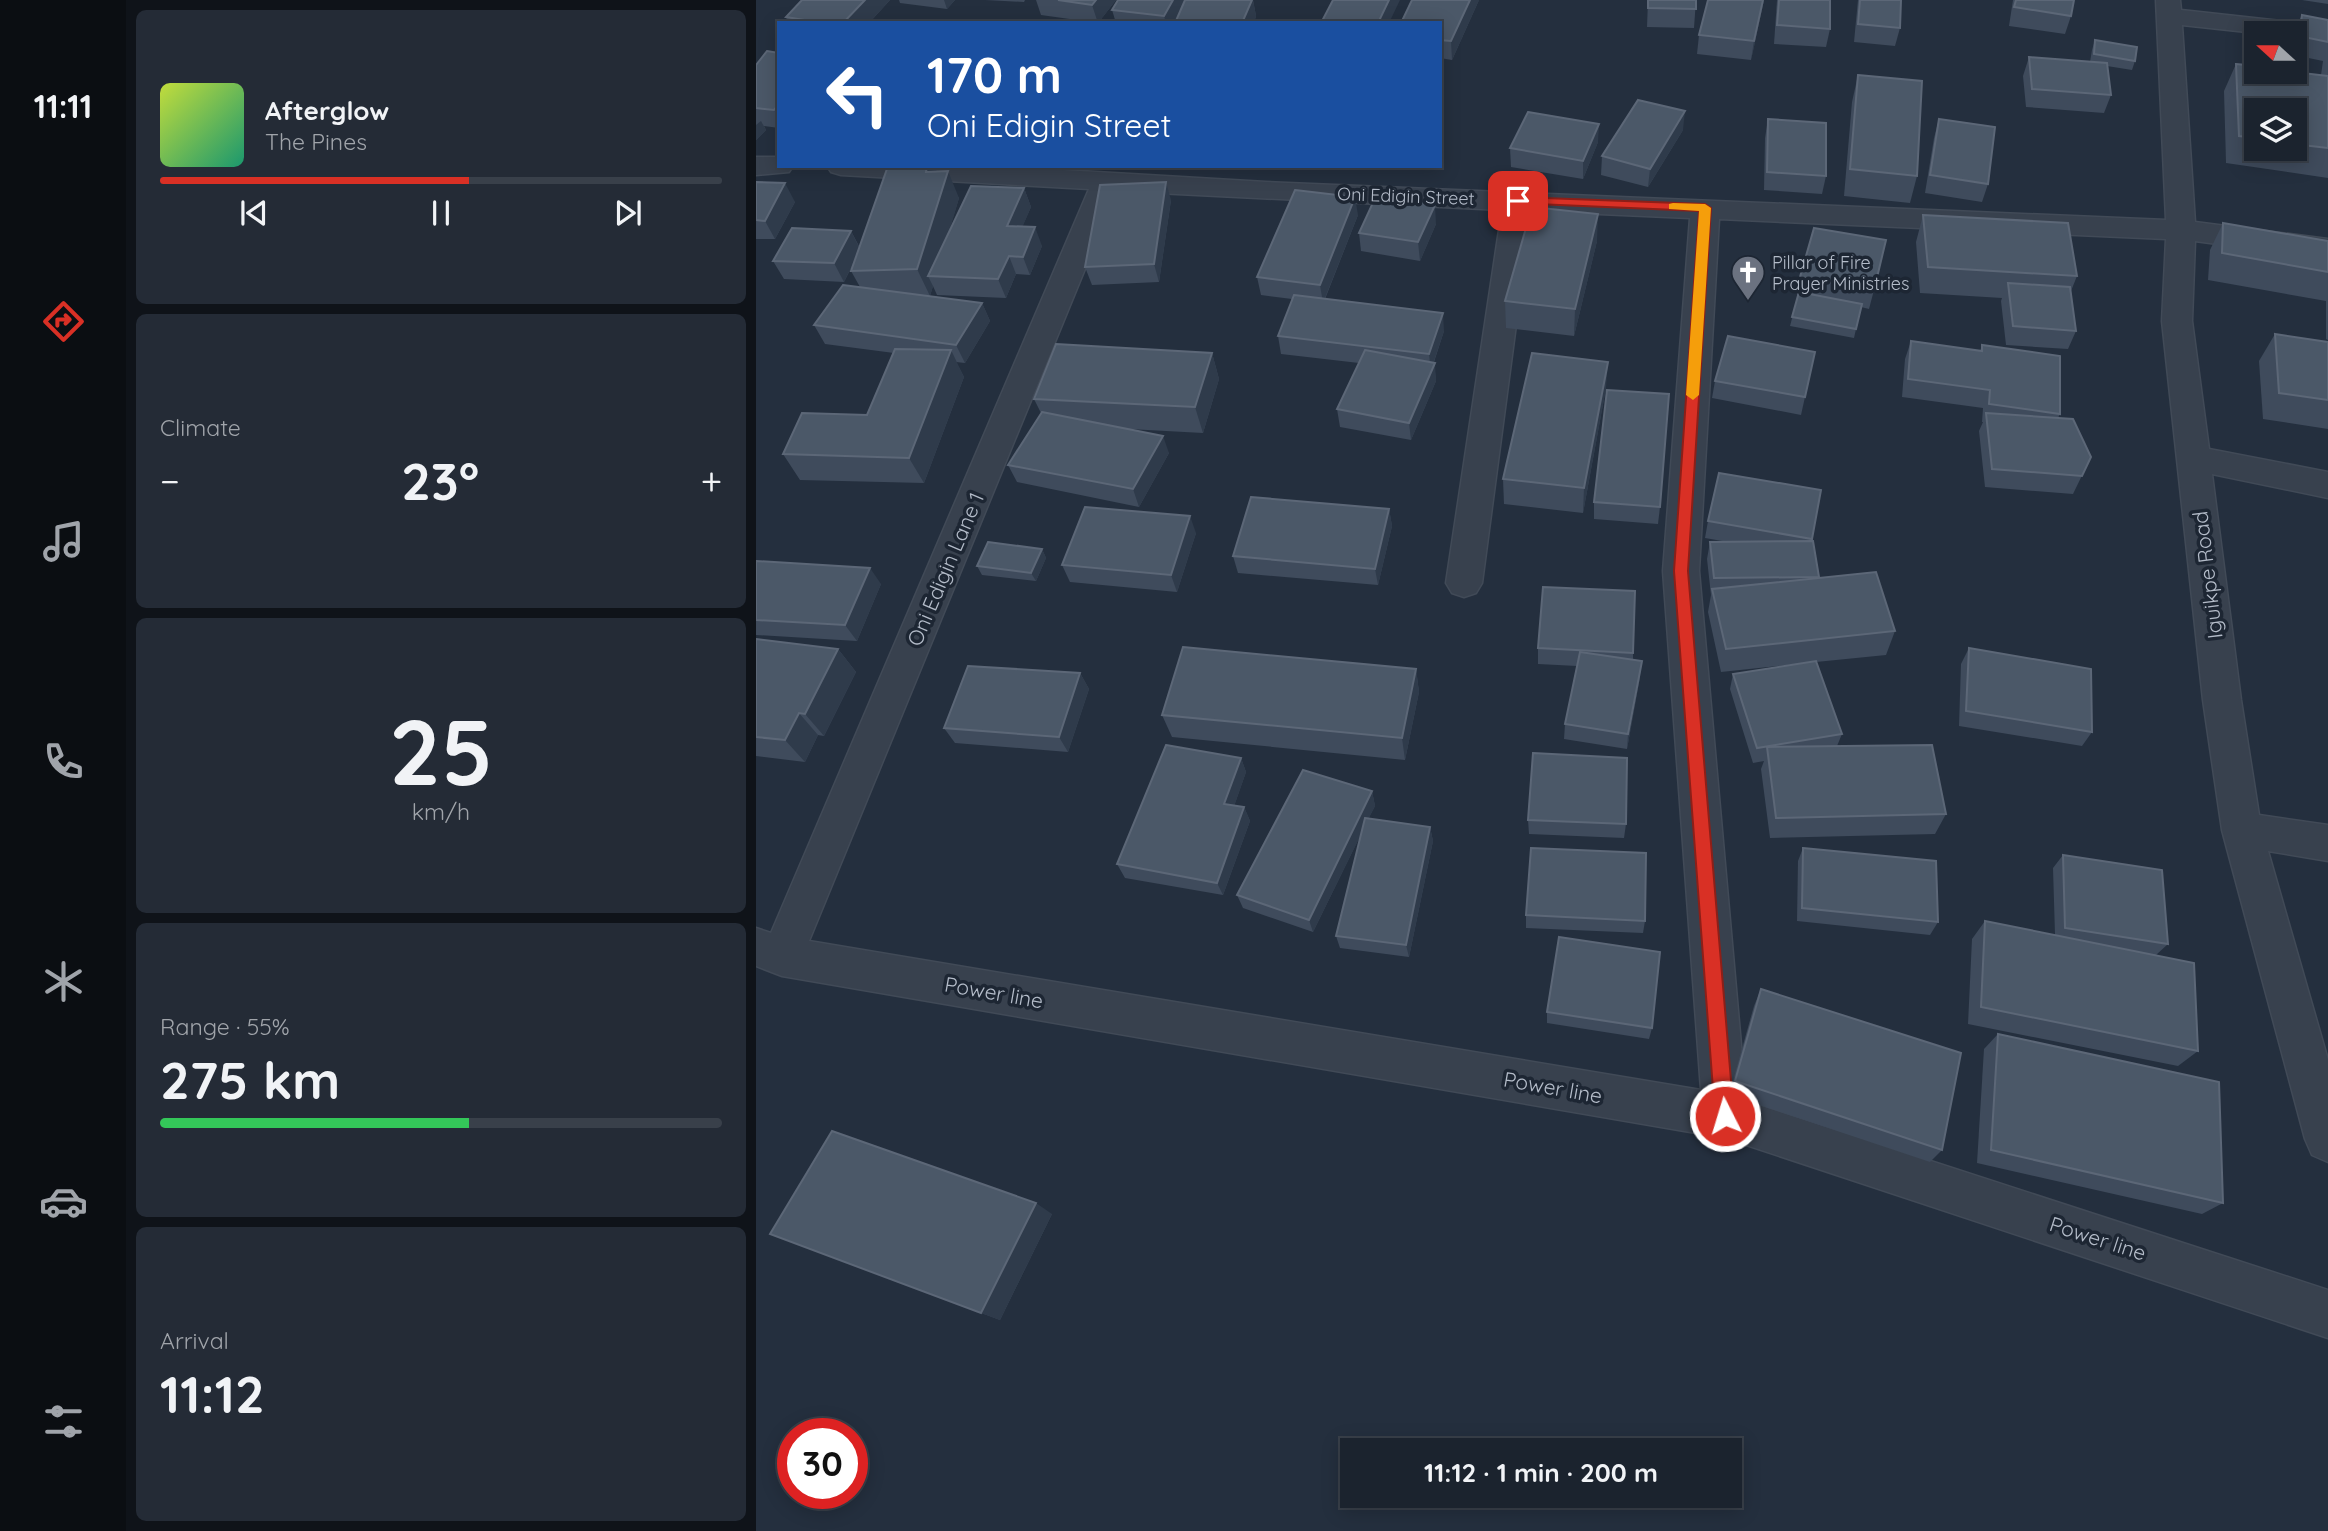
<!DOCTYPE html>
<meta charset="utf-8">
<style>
:root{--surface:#1b232e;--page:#242b36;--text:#f1f3f6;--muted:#a0a4aa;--line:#39404a;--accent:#d93025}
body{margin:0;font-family:Quicksand,sans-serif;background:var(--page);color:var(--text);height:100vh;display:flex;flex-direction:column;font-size:26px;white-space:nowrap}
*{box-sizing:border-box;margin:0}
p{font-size:23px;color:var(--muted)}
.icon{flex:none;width:38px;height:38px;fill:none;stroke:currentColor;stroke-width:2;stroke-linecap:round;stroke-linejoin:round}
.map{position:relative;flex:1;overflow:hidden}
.side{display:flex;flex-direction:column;gap:10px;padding:10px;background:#0f1319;width:630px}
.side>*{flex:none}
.guide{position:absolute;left:21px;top:21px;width:665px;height:147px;border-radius:0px;box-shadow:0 4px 18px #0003,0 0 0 2px var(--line);background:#1a4fa0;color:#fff;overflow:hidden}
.needle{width:46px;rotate:291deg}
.buttons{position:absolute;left:1488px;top:21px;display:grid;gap:14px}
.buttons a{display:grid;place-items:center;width:63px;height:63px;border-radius:0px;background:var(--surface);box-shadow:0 4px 18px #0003,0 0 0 2px var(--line);font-size:35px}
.speed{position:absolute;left:21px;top:1418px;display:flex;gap:14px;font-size:35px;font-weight:700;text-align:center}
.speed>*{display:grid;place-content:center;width:91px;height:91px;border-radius:50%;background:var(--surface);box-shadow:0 4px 18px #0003,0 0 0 2px var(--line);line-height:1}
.speed .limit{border:10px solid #d22;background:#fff;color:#111}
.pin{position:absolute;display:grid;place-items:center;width:60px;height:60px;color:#fff;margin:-30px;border-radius:14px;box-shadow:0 4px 10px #0006}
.me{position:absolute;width:77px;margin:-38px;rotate:355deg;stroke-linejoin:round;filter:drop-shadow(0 0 5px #0008)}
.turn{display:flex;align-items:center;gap:24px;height:147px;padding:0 35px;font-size:32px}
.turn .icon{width:91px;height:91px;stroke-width:2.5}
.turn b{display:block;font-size:49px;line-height:60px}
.big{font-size:52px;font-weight:700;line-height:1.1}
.side .widget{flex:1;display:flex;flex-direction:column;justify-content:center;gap:10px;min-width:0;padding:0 24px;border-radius:10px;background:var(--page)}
.side .dial{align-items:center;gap:0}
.dial b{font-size:91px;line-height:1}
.song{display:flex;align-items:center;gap:21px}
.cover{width:84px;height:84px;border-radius:10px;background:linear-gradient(135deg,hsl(70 70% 55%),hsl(160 70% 35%))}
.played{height:7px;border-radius:4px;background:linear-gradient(90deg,var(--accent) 55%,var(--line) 55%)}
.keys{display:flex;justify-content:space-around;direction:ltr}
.heat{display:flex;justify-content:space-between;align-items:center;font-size:38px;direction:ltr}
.charge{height:10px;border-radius:5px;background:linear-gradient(90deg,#34c759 55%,var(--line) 0)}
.trip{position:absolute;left:584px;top:1438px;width:402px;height:70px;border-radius:0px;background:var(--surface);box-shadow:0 4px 18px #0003,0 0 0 2px var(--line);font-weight:700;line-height:70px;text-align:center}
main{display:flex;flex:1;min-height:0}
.tab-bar{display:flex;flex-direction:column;width:126px;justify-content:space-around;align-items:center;background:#0b0e12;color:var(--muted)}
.tab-bar .icon{width:49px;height:49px}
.tab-bar .active{color:var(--accent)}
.tab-bar b{font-size:32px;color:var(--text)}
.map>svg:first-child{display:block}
</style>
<main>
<nav class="tab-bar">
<b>11:11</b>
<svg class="icon active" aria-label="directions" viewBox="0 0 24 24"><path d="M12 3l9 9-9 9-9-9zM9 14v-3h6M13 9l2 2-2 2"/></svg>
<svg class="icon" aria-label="music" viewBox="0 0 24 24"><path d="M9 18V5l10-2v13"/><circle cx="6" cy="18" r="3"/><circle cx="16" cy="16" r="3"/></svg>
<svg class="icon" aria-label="phone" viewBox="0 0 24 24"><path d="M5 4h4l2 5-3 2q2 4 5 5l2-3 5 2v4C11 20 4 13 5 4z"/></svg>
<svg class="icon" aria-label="climate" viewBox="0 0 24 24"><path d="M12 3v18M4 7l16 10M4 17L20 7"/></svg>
<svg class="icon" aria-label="car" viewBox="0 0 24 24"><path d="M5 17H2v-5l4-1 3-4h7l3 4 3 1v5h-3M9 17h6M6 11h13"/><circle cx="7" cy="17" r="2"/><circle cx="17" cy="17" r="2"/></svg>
<svg class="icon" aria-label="filters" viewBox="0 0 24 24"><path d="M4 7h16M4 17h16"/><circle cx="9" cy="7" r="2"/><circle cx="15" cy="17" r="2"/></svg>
</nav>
<section class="side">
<div class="widget">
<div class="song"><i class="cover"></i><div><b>Afterglow</b><p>The Pines</p></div></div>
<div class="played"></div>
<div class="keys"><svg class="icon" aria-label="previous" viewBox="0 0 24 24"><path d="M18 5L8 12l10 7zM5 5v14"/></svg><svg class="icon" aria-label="pause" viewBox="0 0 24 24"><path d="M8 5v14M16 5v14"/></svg><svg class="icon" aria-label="next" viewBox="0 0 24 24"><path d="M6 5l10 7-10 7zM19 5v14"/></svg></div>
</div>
<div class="widget"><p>Climate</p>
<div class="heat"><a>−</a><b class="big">23°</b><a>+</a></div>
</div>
<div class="widget dial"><b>25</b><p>km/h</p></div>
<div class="widget"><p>Range · 55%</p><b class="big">275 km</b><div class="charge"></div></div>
<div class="widget"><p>Arrival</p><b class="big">11:12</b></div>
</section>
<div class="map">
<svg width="1572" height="1531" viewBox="0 0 1572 1531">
<rect width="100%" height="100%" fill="#242f3e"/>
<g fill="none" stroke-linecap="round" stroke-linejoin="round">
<defs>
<g id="minor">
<path d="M1400 0H1424L1425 10 1572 26V42L1538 38V33H1500L1426 25 1439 222 1572 239V259L1439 241 1436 321 1453 449 1572 472V498L1456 474 1485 700 1503 815 1572 825V861L1512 851 1572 1060V1162L1556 1155 1549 1139 1466 830 1447 700 1406 321 1410 239 963 219 943 571 990 1101 1572 1290V1338L969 1138 26 976 0 966V928L15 933 333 189 85 175 75 172 71 166H238L510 182 1410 220ZM361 191 746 210 690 583 696 593 708 597 720 593 726 583 775 211 934 218 907 571 945 1090 53 941Z"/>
<path d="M0 157H23V166H37L33 172 0 175Z"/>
</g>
</defs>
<use href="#minor" stroke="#414a57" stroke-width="3"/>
<use href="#minor" fill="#38414e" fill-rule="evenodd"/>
</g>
<g fill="#3f4b5c" fill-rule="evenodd">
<path d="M46 0H134L113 23H32L30 17Z"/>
<path d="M143 0H199L191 9 144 3Z"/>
<path d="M229 0H269L268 2Z"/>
<path d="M280 0H360L342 23 285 15Z"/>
<path d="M362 0H497L500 16 498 23H360L356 10Z"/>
<path d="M723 0 696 60 684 58V23Z"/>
<path d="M892 0H940L938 28 891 27Z"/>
<path d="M1008 0 995 60 941 54 943 35Z"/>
<path d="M1021 0H1074V29L1070 47 1018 44Z"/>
<path d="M1102 0H1145L1144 28 1139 46 1098 42Z"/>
<path d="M1257 0H1318L1315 16 1309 34 1253 26Z"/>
<path d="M1546 0H1572V4Z"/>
<path d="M1546 15 1572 20V178L1470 163 1468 91 1480 64 1565 75 1567 61 1538 55V33H1537ZM1500 110H1538V149H1500Z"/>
<path d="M1339 40 1379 61 1376 70 1351 66 1355 95 1348 113 1270 107 1267 76 1273 57 1334 62 1336 50Z"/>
<path d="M23 53V128L8 126 10 130 0 140V65Z"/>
<path d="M1102 75 1161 176 1154 203 1088 196 1096 102Z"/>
<path d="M1012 119 1070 176 1066 194 1008 190 1009 138Z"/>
<path d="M1183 119 1232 184 1226 202 1169 193 1178 138Z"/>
<path d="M927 130 892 187 845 175 846 156Z"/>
<path d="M842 142 827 179 755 167 754 148Z"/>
<path d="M132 166H179L181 171 203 198 192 234 268 188 275 207 266 227 286 246 274 275 260 274 250 298 181 295 177 286 174 296 226 303 234 321 209 363 200 362 208 377 168 483 44 480 27 454 111 415 138 353 69 344 58 325 104 287 95 271 100 258 88 282 28 279 17 261 95 231 104 248Z"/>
<path d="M0 182 39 202 19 239H0Z"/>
<path d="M415 200 403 282 336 285 329 267Z"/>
<path d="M602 215 569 299 688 331 678 362 680 381 655 440 584 427 581 409 603 363 525 354 522 336 536 299 505 295 501 277Z"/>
<path d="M1167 215 1321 276 1315 291 1320 331 1312 349 1250 345 1245 301 1246 298 1164 293 1160 242Z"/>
<path d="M1467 223 1572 241V340L1570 339V301L1452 280 1454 250Z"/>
<path d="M680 224 664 261 605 251 603 233Z"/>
<path d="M841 241 818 336 750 328 749 301Z"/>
<path d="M1044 277 1118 290 1113 309 1105 307 1098 338 1034 326 1042 296 1041 295Z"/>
<path d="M1519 334 1572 342V429L1507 419 1503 361Z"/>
<path d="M1155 341 1224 351 1226 345 1304 414 1302 418 1335 457 1317 494 1229 487 1223 431 1227 422H1226L1227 408 1146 397 1149 359Z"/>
<path d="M1059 352 1045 415 956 398 959 381Z"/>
<path d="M456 353 463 379 447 433 373 429 413 453 383 507 261 482 252 465 285 413 278 399Z"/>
<path d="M850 388 827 513 748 504 747 479Z"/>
<path d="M1065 490 1056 541 1063 578 1139 631 1130 655 1060 662 1086 734 1081 746 1190 814 1179 834 1014 838 1005 769 1008 761 997 763 974 689 977 674 1040 664 965 672 952 612 955 595 951 559 954 542H972L949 538 952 521Z"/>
<path d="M838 502 904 507 902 524 838 519Z"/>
<path d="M633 509 636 526 622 585 482 573 477 556Z"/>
<path d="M440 533 421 592 314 582 306 565Z"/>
<path d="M286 549 290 558 280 581 226 575 221 566Z"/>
<path d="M0 561 125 584 101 641 0 635Z"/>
<path d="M0 639 82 649 100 672 68 736 62 735 49 762 0 756Z"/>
<path d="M782 648 877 653V660L884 677 871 749 808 739 809 724 821 666 782 664Z"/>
<path d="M1213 648 1336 732 1326 746 1203 726 1205 664Z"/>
<path d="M660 669 663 692 649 760 416 737 406 715Z"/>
<path d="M324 673 333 689 312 752 199 743 188 728Z"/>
<path d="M485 758 490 772 478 806 488 807 494 821 467 895 369 878 361 864Z"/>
<path d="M616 791 619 806 612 819 674 827 677 841 653 957 584 948 580 936 605 834 557 932 487 908 481 895Z"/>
<path d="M772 820 870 824 868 838 773 834Z"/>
<path d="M1047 848 1182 922 1174 935 1041 921 1042 861Z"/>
<path d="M1307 855 1412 944 1400 955 1442 1051 1422 1066 1212 1024 1216 939 1229 921 1299 935 1297 868Z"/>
<path d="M770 915 889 921 887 933 770 928Z"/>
<path d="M1005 989 1186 1150 1174 1162 973 1095 998 1006Z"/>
<path d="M791 1012 896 1028 893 1039 791 1023Z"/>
<path d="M1242 1034 1467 1203 1446 1214 1221 1163 1228 1049Z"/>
<path d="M296 1214 244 1320 14 1234Z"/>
</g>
<g fill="#2f3b4b">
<path d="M109 0H134L113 23H87Z"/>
<path d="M188 0H199L191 9Z"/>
<path d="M340 0H360L342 23 336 5Z"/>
<path d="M417 0H433L419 23H410L408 16Z"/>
<path d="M496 0H497L500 16 498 23H486Z"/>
<path d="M633 0H644L633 23H622Z"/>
<path d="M714 0H723L696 60 695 41Z"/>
<path d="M1007 0H1008L995 60 998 41Z"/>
<path d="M23 104V118L18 110Z"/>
<path d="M929 111 927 130 892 187 894 169Z"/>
<path d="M5 121 10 130 0 140V125Z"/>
<path d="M843 124 842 142 827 179V161Z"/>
<path d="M171 166H179L186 184 170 172Z"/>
<path d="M192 171 203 198 180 277 172 276 177 286 174 296 161 269Z"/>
<path d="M410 182 415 200 403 282 398 264Z"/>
<path d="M29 183 39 202 19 239 9 221Z"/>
<path d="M268 188 275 207 259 244 251 226Z"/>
<path d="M599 197 602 215 567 303 564 285Z"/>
<path d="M679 205 680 224 664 261 662 242Z"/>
<path d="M842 214 841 241 818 336 819 309Z"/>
<path d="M279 227 286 246 274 275 267 257Z"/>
<path d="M95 231 104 249 88 282 78 263Z"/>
<path d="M253 256 260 274 250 298 242 279Z"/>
<path d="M226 303 234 321 209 363 200 345Z"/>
<path d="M687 313 688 331 675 370 679 363 680 381 655 440 653 423 675 372 673 354Z"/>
<path d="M195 350 208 377 168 483 153 458Z"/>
<path d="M456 353 463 379 447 433 439 407Z"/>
<path d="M852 362 850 388 827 513 828 488Z"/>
<path d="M407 436 413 453 383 507 377 489Z"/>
<path d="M633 509 636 526 622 585 619 569Z"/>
<path d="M434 516 440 533 421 592 415 575Z"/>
<path d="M286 549 290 558 280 581 275 573Z"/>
<path d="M114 568 125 584 101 641 89 625Z"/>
<path d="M82 649 100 672 68 736 49 714Z"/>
<path d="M886 661 884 677 871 749 872 734Z"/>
<path d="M660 669 663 692 649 760 646 738Z"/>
<path d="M324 673 333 689 312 752 303 737Z"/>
<path d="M43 713 62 735 49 762 29 740Z"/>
<path d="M485 758 490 772 474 818 468 804Z"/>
<path d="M616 791 619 806 557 932 553 920Z"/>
<path d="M488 807 494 821 467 895 461 883Z"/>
<path d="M674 827 677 841 653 957 650 945Z"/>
<path d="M280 1203 296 1214 244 1320 225 1313Z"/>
</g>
<g fill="#4b5868" stroke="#5c6777" stroke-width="2">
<path d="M46 0H109L87 23H67L30 17Z"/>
<path d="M302 0H340L336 5Z"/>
<path d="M362 0H417L408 16 356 10Z"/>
<path d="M429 0H496L486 23H419Z"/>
<path d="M577 0H633L622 23H565Z"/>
<path d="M656 0H714L695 41 684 40V23H645Z"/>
<path d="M892 0H940V9L892 8Z"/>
<path d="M952 0H1007L998 41 943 35Z"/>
<path d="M1023 0H1074V29L1021 25Z"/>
<path d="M1104 0H1145L1144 28 1102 24Z"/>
<path d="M1260 0H1318L1315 16 1258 7Z"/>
<path d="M1546 15 1572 20V42L1543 36Z"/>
<path d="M1339 40 1381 47 1379 61 1338 54Z"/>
<path d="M11 51 23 53V104L18 110 0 108V65Z"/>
<path d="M1273 57 1351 63 1355 95 1276 89Z"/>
<path d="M1480 64 1500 66V72H1538L1572 76V148L1538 144V110H1500V138L1483 136Z"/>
<path d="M1102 75 1166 81 1161 176 1094 169Z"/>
<path d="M882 100 929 111 894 169 846 156Z"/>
<path d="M772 112 843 124 827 161 754 148Z"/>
<path d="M1012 119 1070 123V176L1011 172Z"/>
<path d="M1183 119 1239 127 1232 184 1174 175Z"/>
<path d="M132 166H171L170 172 192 171 161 269 95 271Z"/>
<path d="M0 182 29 183 9 221 0 220Z"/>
<path d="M410 182 398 264 329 267 344 185Z"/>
<path d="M215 186 268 188 251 226 279 227 267 257 253 256 242 279 172 276Z"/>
<path d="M539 190 599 197 564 285 501 277Z"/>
<path d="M620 196 679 205 662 242 603 233Z"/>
<path d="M776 207 842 214 819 309 749 301Z"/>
<path d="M1167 215 1312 223 1321 276 1172 267Z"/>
<path d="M1467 223 1572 241V272L1466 253Z"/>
<path d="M36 228 95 231 78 263 17 261Z"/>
<path d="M1058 228 1130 240 1118 290 1044 277Z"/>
<path d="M1252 283 1314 287 1320 331 1257 326Z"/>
<path d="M87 285 226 303 200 345 58 325Z"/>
<path d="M1043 292 1106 304 1100 329 1036 317Z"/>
<path d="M538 295 687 313 673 354 522 336Z"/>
<path d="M1519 334 1572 342V400L1523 393Z"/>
<path d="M972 336 1059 352 1049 397 959 381Z"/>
<path d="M1155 341 1226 351V345L1304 356V414L1233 404 1234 390 1152 379Z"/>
<path d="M300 344 456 353 439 407 278 399Z"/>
<path d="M139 349 195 350 153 458 27 454 46 413 111 415Z"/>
<path d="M609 350 679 363 653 423 581 409Z"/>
<path d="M776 353 852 362 828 488 747 479Z"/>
<path d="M851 390 913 394 904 507 838 502Z"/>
<path d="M286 412 407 436 377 489 252 465Z"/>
<path d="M1230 413 1317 419 1335 457 1326 476 1236 469Z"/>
<path d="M963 473 1065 490 1056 539 952 521Z"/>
<path d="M495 497 633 509 619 569 477 556Z"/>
<path d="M329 507 434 516 415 575 306 565Z"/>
<path d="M1057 541 1063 577 958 578 954 542Z"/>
<path d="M232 542 286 549 275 573 221 566Z"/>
<path d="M0 561 114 568 89 625 0 620Z"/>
<path d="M1120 572 1139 631 970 649 956 589Z"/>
<path d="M787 587 879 591 877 653 782 648Z"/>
<path d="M0 639 82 649 49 714 43 713 29 740 0 737Z"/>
<path d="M427 647 660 669 646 738 406 715Z"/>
<path d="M1213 648 1335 669 1336 732 1210 711Z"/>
<path d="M824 652 886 661 872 734 809 724Z"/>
<path d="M1060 661 1086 734 1001 748 977 674Z"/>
<path d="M212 666 324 673 303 737 188 728Z"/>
<path d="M410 745 485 758 468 804 488 807 461 883 361 864Z"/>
<path d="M1176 745 1190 814 1020 818 1011 747Z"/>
<path d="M777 753 871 758 870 824 772 820Z"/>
<path d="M547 770 616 791 553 920 481 895Z"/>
<path d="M609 818 674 827 650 945 580 936Z"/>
<path d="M775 848 890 853 889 921 770 915Z"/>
<path d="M1047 848 1180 861 1182 922 1046 908Z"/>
<path d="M1307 855 1406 870 1412 944 1309 928Z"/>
<path d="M1229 921 1438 963 1442 1051 1225 1007Z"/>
<path d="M803 937 904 952 896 1028 791 1012Z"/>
<path d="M1005 989 1205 1053 1186 1150 979 1081Z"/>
<path d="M1242 1034 1463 1082 1467 1203 1235 1150Z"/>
<path d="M76 1131 280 1203 225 1313 14 1234Z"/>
</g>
<path fill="#d93025" stroke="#8d1f18" stroke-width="2" d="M762 197 949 204 955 208 932 571 978 1116 975 1122 969 1125 962 1122 959 1116 918 571 943 211 758 203V198Z"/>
<path fill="#f59e0b" d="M917 203 949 204 955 208 943 395 937 400 930 395 943 211 913 209V204Z"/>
<defs>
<symbol id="church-pin" viewBox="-11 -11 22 30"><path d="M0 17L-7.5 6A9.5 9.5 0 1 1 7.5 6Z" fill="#6b7280" stroke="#1d2633"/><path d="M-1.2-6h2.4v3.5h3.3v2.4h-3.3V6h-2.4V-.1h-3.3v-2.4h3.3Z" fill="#fff"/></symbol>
</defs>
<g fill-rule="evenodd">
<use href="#church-pin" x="973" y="253" width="38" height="52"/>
</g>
<g text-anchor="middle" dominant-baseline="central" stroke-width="7" stroke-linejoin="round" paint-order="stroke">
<g font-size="18" fill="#b4bcc9" stroke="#1d2633">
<text transform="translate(650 196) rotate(2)">Oni Edigin Street</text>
</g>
<g font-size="18" fill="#b4bcc9" stroke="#1d2633" text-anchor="start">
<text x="1016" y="262">Pillar of Fire<tspan x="1016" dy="21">Prayer Ministries</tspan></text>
</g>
<g font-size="21" fill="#b4bcc9" stroke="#1d2633">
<text transform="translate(189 569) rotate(-67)">Oni Edigin Lane 1</text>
<text transform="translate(1451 575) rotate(-97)">Iguikpe Road</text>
<text transform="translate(238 992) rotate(10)">Power line</text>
<text transform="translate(797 1087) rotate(10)">Power line</text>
<text transform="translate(1342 1238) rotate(18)">Power line</text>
</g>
</g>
</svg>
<div class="buttons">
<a><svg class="needle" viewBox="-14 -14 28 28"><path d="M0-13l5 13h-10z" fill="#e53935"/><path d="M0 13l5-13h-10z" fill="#a0a4aa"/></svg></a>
<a><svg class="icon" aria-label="layers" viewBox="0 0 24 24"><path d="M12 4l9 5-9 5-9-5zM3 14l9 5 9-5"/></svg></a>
</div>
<div class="speed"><div class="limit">30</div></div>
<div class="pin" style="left:762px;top:201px;background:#d93025"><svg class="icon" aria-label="arrive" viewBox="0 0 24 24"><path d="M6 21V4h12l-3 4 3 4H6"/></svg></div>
<svg class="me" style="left:969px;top:1116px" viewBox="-20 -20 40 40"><circle r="17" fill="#d93025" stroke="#fff" stroke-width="3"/><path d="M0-11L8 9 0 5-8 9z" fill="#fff"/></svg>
<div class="trip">11:12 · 1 min · 200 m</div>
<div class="guide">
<div class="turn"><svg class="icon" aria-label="left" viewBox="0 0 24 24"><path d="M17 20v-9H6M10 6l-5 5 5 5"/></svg><div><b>170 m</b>Oni Edigin Street</div></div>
</div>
</div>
</main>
